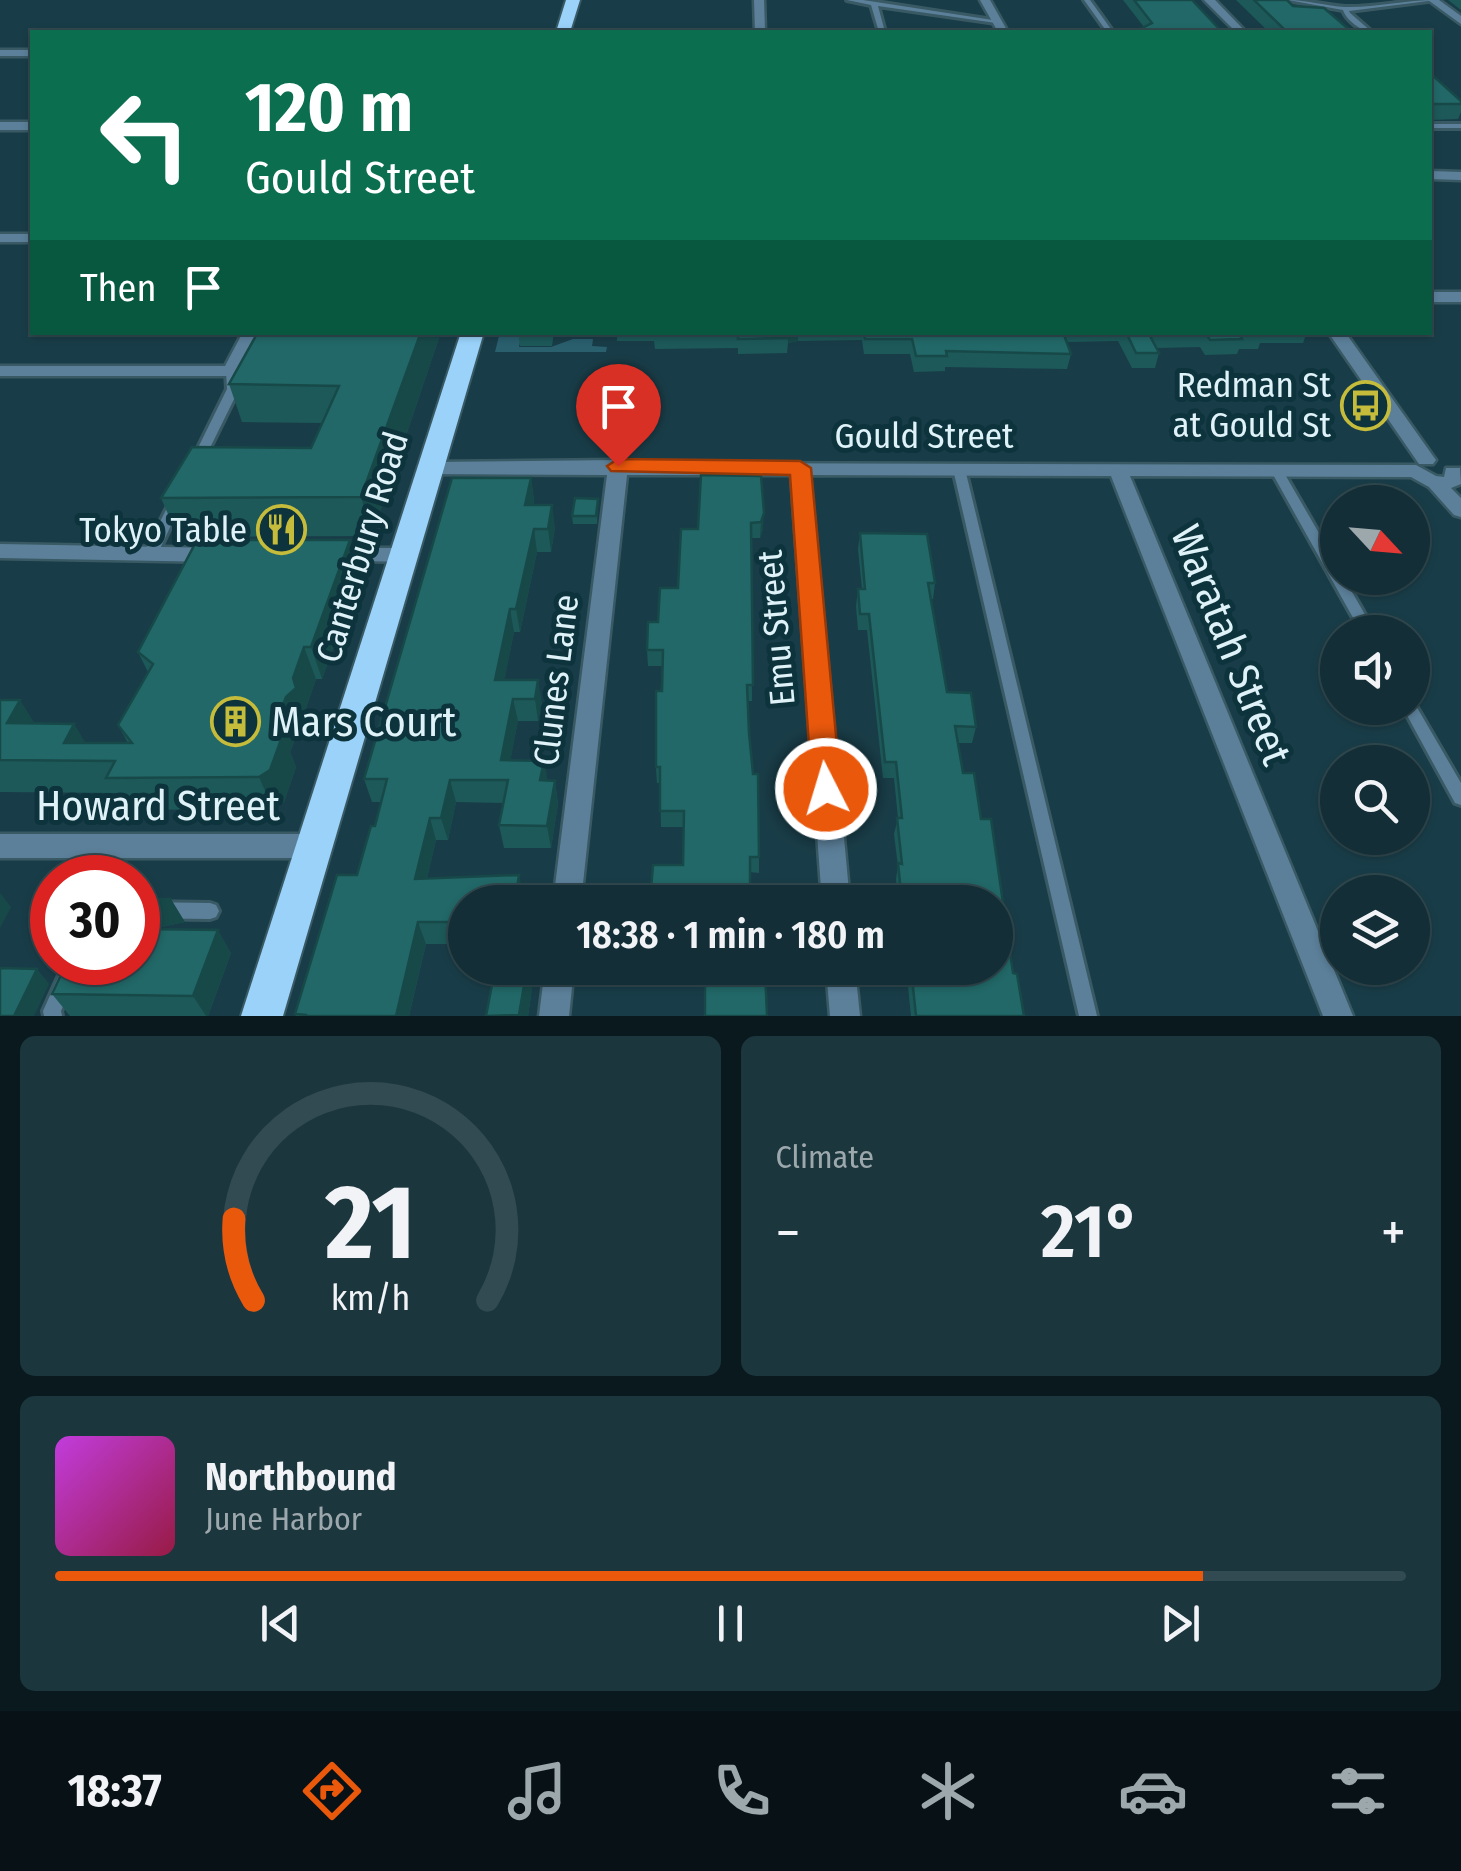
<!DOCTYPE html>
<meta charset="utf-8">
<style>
:root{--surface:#132e36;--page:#1c363e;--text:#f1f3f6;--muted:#9da8ad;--line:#324a51;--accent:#ea580c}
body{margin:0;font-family:"Fira Sans Condensed",sans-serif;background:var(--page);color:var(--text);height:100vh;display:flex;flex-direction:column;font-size:38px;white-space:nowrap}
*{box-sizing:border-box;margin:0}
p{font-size:32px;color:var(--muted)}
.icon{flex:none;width:55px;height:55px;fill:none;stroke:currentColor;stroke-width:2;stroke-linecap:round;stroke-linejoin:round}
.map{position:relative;height:1016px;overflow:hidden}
.details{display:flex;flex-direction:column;gap:20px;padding:20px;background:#0a191e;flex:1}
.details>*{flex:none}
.hud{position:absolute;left:30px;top:30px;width:1402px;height:305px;border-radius:0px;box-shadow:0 2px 8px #0004,0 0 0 2px var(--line);background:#0b6e4f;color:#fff;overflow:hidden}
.needle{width:65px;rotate:116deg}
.fabs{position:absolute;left:1320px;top:485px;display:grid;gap:20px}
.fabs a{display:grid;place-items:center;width:110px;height:110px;border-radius:50%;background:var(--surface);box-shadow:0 2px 8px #0004,0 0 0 2px var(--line);font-size:50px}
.speed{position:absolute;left:30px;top:855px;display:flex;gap:20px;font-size:50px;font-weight:700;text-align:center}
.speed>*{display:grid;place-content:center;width:130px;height:130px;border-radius:50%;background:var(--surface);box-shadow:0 2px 8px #0004,0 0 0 2px var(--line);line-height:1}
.speed .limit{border:15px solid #d22;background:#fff;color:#111}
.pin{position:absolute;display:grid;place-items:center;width:85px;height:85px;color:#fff;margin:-102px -42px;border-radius:50% 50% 50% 0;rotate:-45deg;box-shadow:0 0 10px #0007}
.pin .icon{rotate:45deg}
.me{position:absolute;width:110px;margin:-55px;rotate:355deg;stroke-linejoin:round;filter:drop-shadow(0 0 8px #0008)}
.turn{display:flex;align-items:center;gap:35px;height:210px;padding:0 50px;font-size:45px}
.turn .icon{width:130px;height:130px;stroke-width:2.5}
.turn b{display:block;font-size:70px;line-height:85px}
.then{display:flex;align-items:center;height:95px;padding:0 50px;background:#0003;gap:20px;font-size:38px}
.big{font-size:75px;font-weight:600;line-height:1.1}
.details .tile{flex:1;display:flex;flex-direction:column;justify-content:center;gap:15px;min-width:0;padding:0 35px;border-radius:15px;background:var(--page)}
.details .dial{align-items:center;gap:0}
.dial svg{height:260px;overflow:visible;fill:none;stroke:var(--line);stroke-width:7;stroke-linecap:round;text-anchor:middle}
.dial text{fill:var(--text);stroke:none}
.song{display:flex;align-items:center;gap:30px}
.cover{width:120px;height:120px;border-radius:15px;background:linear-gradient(135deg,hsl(290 70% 55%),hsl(340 70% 35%))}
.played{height:10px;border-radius:5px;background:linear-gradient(90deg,var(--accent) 85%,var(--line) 85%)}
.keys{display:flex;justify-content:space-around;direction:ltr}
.heat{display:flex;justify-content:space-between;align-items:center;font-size:55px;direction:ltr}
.details .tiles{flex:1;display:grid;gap:20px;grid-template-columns:1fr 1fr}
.tile:last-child{grid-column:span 2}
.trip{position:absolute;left:448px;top:885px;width:565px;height:100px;border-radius:50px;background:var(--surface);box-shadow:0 2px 8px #0004,0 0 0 2px var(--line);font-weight:600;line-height:100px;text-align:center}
.tabs{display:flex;height:160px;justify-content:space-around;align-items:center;background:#081216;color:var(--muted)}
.tabs .icon{width:70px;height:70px}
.tabs .active{color:var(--accent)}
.tabs b{font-size:45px;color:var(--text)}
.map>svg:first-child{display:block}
</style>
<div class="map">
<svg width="1461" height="1016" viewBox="0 0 1461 1016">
<rect width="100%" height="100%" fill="#193d48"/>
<path fill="#2a5f6e" d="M500 332 522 333 519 347H551L573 339H593L592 346 607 347 606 352H495Z"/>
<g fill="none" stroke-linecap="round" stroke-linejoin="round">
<defs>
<g id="service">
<path d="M847 0H863L999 21 996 23 878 6 885 32H879L871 5Z"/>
<path d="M1084 0H1090L1113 32H1107Z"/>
<path d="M1288 0C1307 0 1326 6 1345 7 1373 8 1406 0 1436 0L1349 11 1350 13 1372 32C1362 32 1346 20 1343 10Z"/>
<rect x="1430" y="124" width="31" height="4"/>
<path d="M231 368 236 371 239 389 204 460 202 463H194L192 460 227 389 226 371Z"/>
<path d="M959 465 965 469 1097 1016H1079L953 469Z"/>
<path d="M1277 467 1283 471 1338 566V578H1344L1375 632H1361L1271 471Z"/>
<path d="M175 500 181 504 158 553 156 556H146L144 553 169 504Z"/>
<path d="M1412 703 1415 704 1461 783V805L1455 803 1403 708H1412Z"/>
<path d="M138 902 210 903 216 905 219 911 216 917 210 919 138 918Z"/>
<path d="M65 962H83L61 1011 62 1016H44L43 1011Z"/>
</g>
<g id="minor">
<path d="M754 0H764L765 32H755Z"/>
<path d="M980 0H990L1008 32H998Z"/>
<path d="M1204 0H1215L1246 32H1236Z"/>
<rect x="0" y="50" width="32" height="6"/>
<rect x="0" y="122" width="32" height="8"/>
<path d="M1430 171 1461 172V180L1430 179Z"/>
<rect x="0" y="234" width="32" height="8"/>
<rect x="1430" y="292" width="31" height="10"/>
<path d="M243 332H260L240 371 231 376H0V366H225Z"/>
<path d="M1328 332H1345L1433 456 1436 460 1433 464H1419Z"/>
<path d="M618 460 625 463 1416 465 1436 476 1444 477 1446 468H1460L1461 484 1451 488 1461 498V517L1454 515 1429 487 1411 477 1130 476 1353 1016H1323L1111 476 810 475 850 902H822L791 475H627L581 902H553L607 475 432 474 422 468 432 462Z"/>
<path d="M0 544 217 548 227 555 217 562 0 558Z"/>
<path d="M331 548H404L414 555 404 562 324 560 321 555Z"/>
<path d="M0 834H315L324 838 328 846 324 854 315 858H0Z"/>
<path d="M545 968H574L569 1016H539Z"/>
<path d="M826 968H855L860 1016H830Z"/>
</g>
<path id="tertiary" d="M1428 0H1439L1461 16V24Z"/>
<g id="trunk">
<path d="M566 0H580L570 32H556Z"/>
<path d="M461 332H484L283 1016H241Z"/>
</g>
</defs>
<use href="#service" stroke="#395a64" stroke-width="6"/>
<use href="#minor" stroke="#395a64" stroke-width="5"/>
<use href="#tertiary" stroke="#395a64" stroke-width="5"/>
<use href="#trunk" stroke="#395a64" stroke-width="4"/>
<use href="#service" fill="#5c809a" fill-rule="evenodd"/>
<use href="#minor" fill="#5c809a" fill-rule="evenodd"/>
<use href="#tertiary" fill="#5c809a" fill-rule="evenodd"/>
<use href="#trunk" fill="#9ad2fa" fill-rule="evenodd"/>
</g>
<g fill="#1d5959">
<path d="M1123 0H1192L1222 32H1138V30L1144 27Z"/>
<path d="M1236 0H1287L1293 6 1352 32H1269Z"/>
<path d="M1448 0H1461V10Z"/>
<path d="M1430 73 1461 101V112L1458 119 1430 120Z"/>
<path d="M518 332H554L552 346H520Z"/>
<path d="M617 332H1307L1303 343H1260L1258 349H1239L1237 354 1205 355 1200 347 1157 348 1159 353 1155 368H1132L1118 341 1066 342 1071 354 1067 369 945 367V371L914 372 910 354H864L862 340 798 341 788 343 787 353 738 354V348L655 349 654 341H617Z"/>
<path d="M439 338 372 536 178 537 161 498 311 448 322 423 242 422 229 384Z"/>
<path d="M761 476 763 529 760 538H751L752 701H748L749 733 759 857V873L683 865V827H661L660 783H657L656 767 662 666H648L647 650 658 622 678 588 698 529Z"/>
<path d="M531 478 534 501 533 505 555 527 551 552H537L520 632H514L504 680 542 703 538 721H518L510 760 547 781H555L558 804 551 848H504L499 825 504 803 456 802 448 840H436L427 878 524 897 465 902V935L463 944H426L409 1016H296L295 1014 357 875 375 826 381 802H372L364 779Z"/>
<path d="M598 499 597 524H573L572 516Z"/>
<path d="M860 533 935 583 933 599H931L947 692 976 727 972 743H958L963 773 981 819 1013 973 1024 1016H911L907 976H904L903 968H995V902H897L896 879 898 866 894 834 898 818 894 778H883L867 630H858L856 606 858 589H862L858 549Z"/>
<path d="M350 540 360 572 322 679H316L305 711 308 721 299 729 290 752 296 767 284 802 273 809 125 810 115 793 0 792V700L35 723 74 724 85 743H128L118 725 148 672 138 652Z"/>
<path d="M138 899 185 922 152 929 231 953 208 1016H70L52 994 138 962Z"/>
<path d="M535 968 528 1016H486L492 983 489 969Z"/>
<path d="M647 968H758L705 974H648Z"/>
</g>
<g fill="#184949">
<path d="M421 332H438L439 338 372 536 361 497Z"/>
<path d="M787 332H798V341L788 343Z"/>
<path d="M531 478 534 501 528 527 525 505Z"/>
<path d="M552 505 555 527 551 552 548 529Z"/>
<path d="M764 513 763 529 760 538 761 522Z"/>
<path d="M534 529 537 552 520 632 516 609Z"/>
<path d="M350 540 360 572 322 679 311 647Z"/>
<path d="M510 609 514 632 500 703 495 680Z"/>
<path d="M304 647 316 679 305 711 308 721 299 729 290 752 296 767 284 802 273 809 259 777 272 734Z"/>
<path d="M538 680 542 703 538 721 535 699Z"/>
<path d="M513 699 518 721 506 783 501 760Z"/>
<path d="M20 700 40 732 7 723Z"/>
<path d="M74 724 93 756 64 743Z"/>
<path d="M544 761 548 783 540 780Z"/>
<path d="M450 780 456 802 448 840 441 818Z"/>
<path d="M555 781 558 804 551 848 547 826Z"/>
<path d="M430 818 436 840 422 901 415 879Z"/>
<path d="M519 875 524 897 523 902H515Z"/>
<path d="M0 893 11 907 0 928Z"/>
<path d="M171 899 185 922 138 932V906Z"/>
<path d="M461 902 465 916V935L463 944 457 922Z"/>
<path d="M418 922 426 944 409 1016H396Z"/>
<path d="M218 930 231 953 208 1016H206L193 996Z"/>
<path d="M527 968H535L528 1016H520Z"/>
<path d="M37 969 49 984 34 1016H14Z"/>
</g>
<g fill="#226868" stroke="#184949" stroke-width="2.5">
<path d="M1134 0H1192L1222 32H1140L1138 30 1152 23Z"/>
<path d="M1254 0H1287L1293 6 1324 8 1352 32H1287Z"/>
<path d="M1430 73 1461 101V104H1430Z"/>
<path d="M258 332H421L361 497 161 498 192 447 311 448 339 386 229 384Z"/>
<path d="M654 332H787L788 338 738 339V333Z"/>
<path d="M864 332H1063L1071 354 946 351 947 356H916L912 339H865Z"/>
<path d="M1126 332H1188L1149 334 1159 353H1136Z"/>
<path d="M1205 332H1262L1263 334H1239L1242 339 1210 340Z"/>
<path d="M701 475 761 476 764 513 761 522 751 523 753 685H747L749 733 753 774H758L759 857H750V902H650L653 865H683L684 811H660V767H656V691H662L663 650H647L648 622H658L660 588H678L681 529H698Z"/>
<path d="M452 478H531L525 505H552L548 529H534L516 609H510L495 680H538L535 699H513L501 760 544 761 540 780 555 781 547 826 499 825 508 780H450L441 818H430L415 879 519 875 515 902H461L457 922H418L396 1016H306V1015L295 1014 337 875H357L371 826H375L387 779H364Z"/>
<path d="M575 498 598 499 596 516H572Z"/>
<path d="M860 533 927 534 935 583H928L947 692 971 693 976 727 955 726 963 773H974L981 819H991L1013 973 1017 974 1024 1016H916L911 968H995V902H902L898 863 902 864 897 818H902L896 762H885L869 614H860L858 589H865Z"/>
<path d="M197 540H350L311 647H304L293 678 296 688 286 697 272 734H283L270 770 259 777 106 778 115 761 0 760V700H20L7 723 74 724 64 743H132L118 725 153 664 138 652Z"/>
<path d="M138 899H171L138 906Z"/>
<path d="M138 929 218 930 193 996 52 994 67 962H138Z"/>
<path d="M0 968 37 969 14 1016H0Z"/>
<path d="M489 968H527L519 1015 486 1016 495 969H489Z"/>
<path d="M705 968H758V970H765L767 1016H705Z"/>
</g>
<path fill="#ea580c" stroke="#983908" stroke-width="2.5" d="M618 459 800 461 811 468 841 789 837 798 826 801 816 798 812 789 790 475 611 471 607 466Z"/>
<defs>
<symbol id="bus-ring" viewBox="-11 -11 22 22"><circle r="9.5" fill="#0d333d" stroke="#c6bc3c" stroke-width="1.5"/><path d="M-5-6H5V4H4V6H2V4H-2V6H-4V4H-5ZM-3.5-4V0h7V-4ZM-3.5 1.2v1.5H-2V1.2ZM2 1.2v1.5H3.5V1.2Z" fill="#c6bc3c"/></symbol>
<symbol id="restaurant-ring" viewBox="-11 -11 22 22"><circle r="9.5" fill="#0d333d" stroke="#c6bc3c" stroke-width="1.5"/><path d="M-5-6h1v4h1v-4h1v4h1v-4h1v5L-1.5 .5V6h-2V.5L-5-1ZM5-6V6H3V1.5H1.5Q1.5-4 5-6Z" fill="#c6bc3c"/></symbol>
<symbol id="building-ring" viewBox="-11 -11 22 22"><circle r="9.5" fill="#0d333d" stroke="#c6bc3c" stroke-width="1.5"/><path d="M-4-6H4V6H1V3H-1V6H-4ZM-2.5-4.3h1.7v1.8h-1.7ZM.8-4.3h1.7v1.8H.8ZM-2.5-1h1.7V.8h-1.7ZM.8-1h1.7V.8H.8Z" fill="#c6bc3c"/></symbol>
</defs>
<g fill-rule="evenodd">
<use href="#bus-ring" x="1338" y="378" width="55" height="55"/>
<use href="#restaurant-ring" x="254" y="502" width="55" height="55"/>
<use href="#building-ring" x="208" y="694" width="55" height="55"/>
</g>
<g text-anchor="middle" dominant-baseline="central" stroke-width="10" stroke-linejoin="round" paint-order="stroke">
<g font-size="35" fill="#def2f8" stroke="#0d333d" text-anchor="end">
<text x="1331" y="385">Redman St<tspan x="1331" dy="40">at Gould St</tspan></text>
<text x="247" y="530">Tokyo Table</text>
</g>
<g font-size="35" fill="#def2f8" stroke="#0d333d">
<text x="924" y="436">Gould Street</text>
<text transform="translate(362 547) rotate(-73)">Canterbury Road</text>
<text transform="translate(776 628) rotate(-95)">Emu Street</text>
<text transform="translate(556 680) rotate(-83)">Clunes Lane</text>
</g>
<g font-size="42" fill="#def2f8" stroke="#0d333d">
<text transform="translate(1231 645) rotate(68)">Waratah Street</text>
<text x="158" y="806">Howard Street</text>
</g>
<g font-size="42" fill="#def2f8" stroke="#0d333d" text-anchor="start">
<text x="271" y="722">Mars Court</text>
</g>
</g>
</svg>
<div class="fabs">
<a><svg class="needle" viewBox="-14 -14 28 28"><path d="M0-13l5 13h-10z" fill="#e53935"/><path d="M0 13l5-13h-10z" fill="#9da8ad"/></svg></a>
<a><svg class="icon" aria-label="sound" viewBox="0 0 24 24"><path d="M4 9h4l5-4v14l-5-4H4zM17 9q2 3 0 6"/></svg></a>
<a><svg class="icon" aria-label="search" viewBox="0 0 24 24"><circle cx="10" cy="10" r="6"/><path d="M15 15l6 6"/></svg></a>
<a><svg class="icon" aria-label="layers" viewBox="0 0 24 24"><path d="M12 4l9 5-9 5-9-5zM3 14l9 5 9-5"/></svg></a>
</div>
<div class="speed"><div class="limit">30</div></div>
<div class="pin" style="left:618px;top:466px;background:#d93025"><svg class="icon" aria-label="arrive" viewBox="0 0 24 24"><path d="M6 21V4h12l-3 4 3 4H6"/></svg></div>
<svg class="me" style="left:826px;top:789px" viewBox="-20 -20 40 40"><circle r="17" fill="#ea580c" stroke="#fff" stroke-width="3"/><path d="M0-11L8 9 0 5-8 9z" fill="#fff"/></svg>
<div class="trip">18:38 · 1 min · 180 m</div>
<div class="hud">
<div class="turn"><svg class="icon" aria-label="left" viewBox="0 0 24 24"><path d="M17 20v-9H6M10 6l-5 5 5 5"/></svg><div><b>120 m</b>Gould Street</div></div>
<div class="then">Then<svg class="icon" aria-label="arrive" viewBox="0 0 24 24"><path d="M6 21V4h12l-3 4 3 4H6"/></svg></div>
</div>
</div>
<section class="details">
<div class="tiles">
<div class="tile dial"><svg viewBox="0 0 100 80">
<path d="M14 69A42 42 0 1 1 86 69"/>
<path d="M14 69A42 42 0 0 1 8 44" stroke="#ea580c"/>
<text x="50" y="56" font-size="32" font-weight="700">21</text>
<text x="50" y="72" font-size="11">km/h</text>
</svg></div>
<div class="tile"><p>Climate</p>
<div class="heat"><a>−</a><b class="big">21°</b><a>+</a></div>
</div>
<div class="tile">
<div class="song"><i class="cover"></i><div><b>Northbound</b><p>June Harbor</p></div></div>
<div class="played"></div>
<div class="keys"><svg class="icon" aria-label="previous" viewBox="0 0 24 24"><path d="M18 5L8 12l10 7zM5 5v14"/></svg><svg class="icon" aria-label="pause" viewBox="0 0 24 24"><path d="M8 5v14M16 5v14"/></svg><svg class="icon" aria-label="next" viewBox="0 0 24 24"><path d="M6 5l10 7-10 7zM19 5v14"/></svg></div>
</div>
</div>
</section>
<nav class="tabs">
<b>18:37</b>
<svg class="icon active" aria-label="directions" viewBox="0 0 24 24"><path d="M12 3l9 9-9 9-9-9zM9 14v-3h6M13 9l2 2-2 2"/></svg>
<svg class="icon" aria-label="music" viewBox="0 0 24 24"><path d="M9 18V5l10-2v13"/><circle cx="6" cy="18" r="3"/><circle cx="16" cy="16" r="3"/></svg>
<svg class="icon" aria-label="phone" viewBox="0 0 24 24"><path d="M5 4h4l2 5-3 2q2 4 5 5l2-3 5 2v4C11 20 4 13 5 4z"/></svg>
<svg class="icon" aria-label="climate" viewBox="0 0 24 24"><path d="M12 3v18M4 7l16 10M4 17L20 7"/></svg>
<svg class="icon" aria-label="car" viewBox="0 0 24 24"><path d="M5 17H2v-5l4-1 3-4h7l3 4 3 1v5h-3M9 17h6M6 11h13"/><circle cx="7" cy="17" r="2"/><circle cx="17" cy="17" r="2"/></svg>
<svg class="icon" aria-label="filters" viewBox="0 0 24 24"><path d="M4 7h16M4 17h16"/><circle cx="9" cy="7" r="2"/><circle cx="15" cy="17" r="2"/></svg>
</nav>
